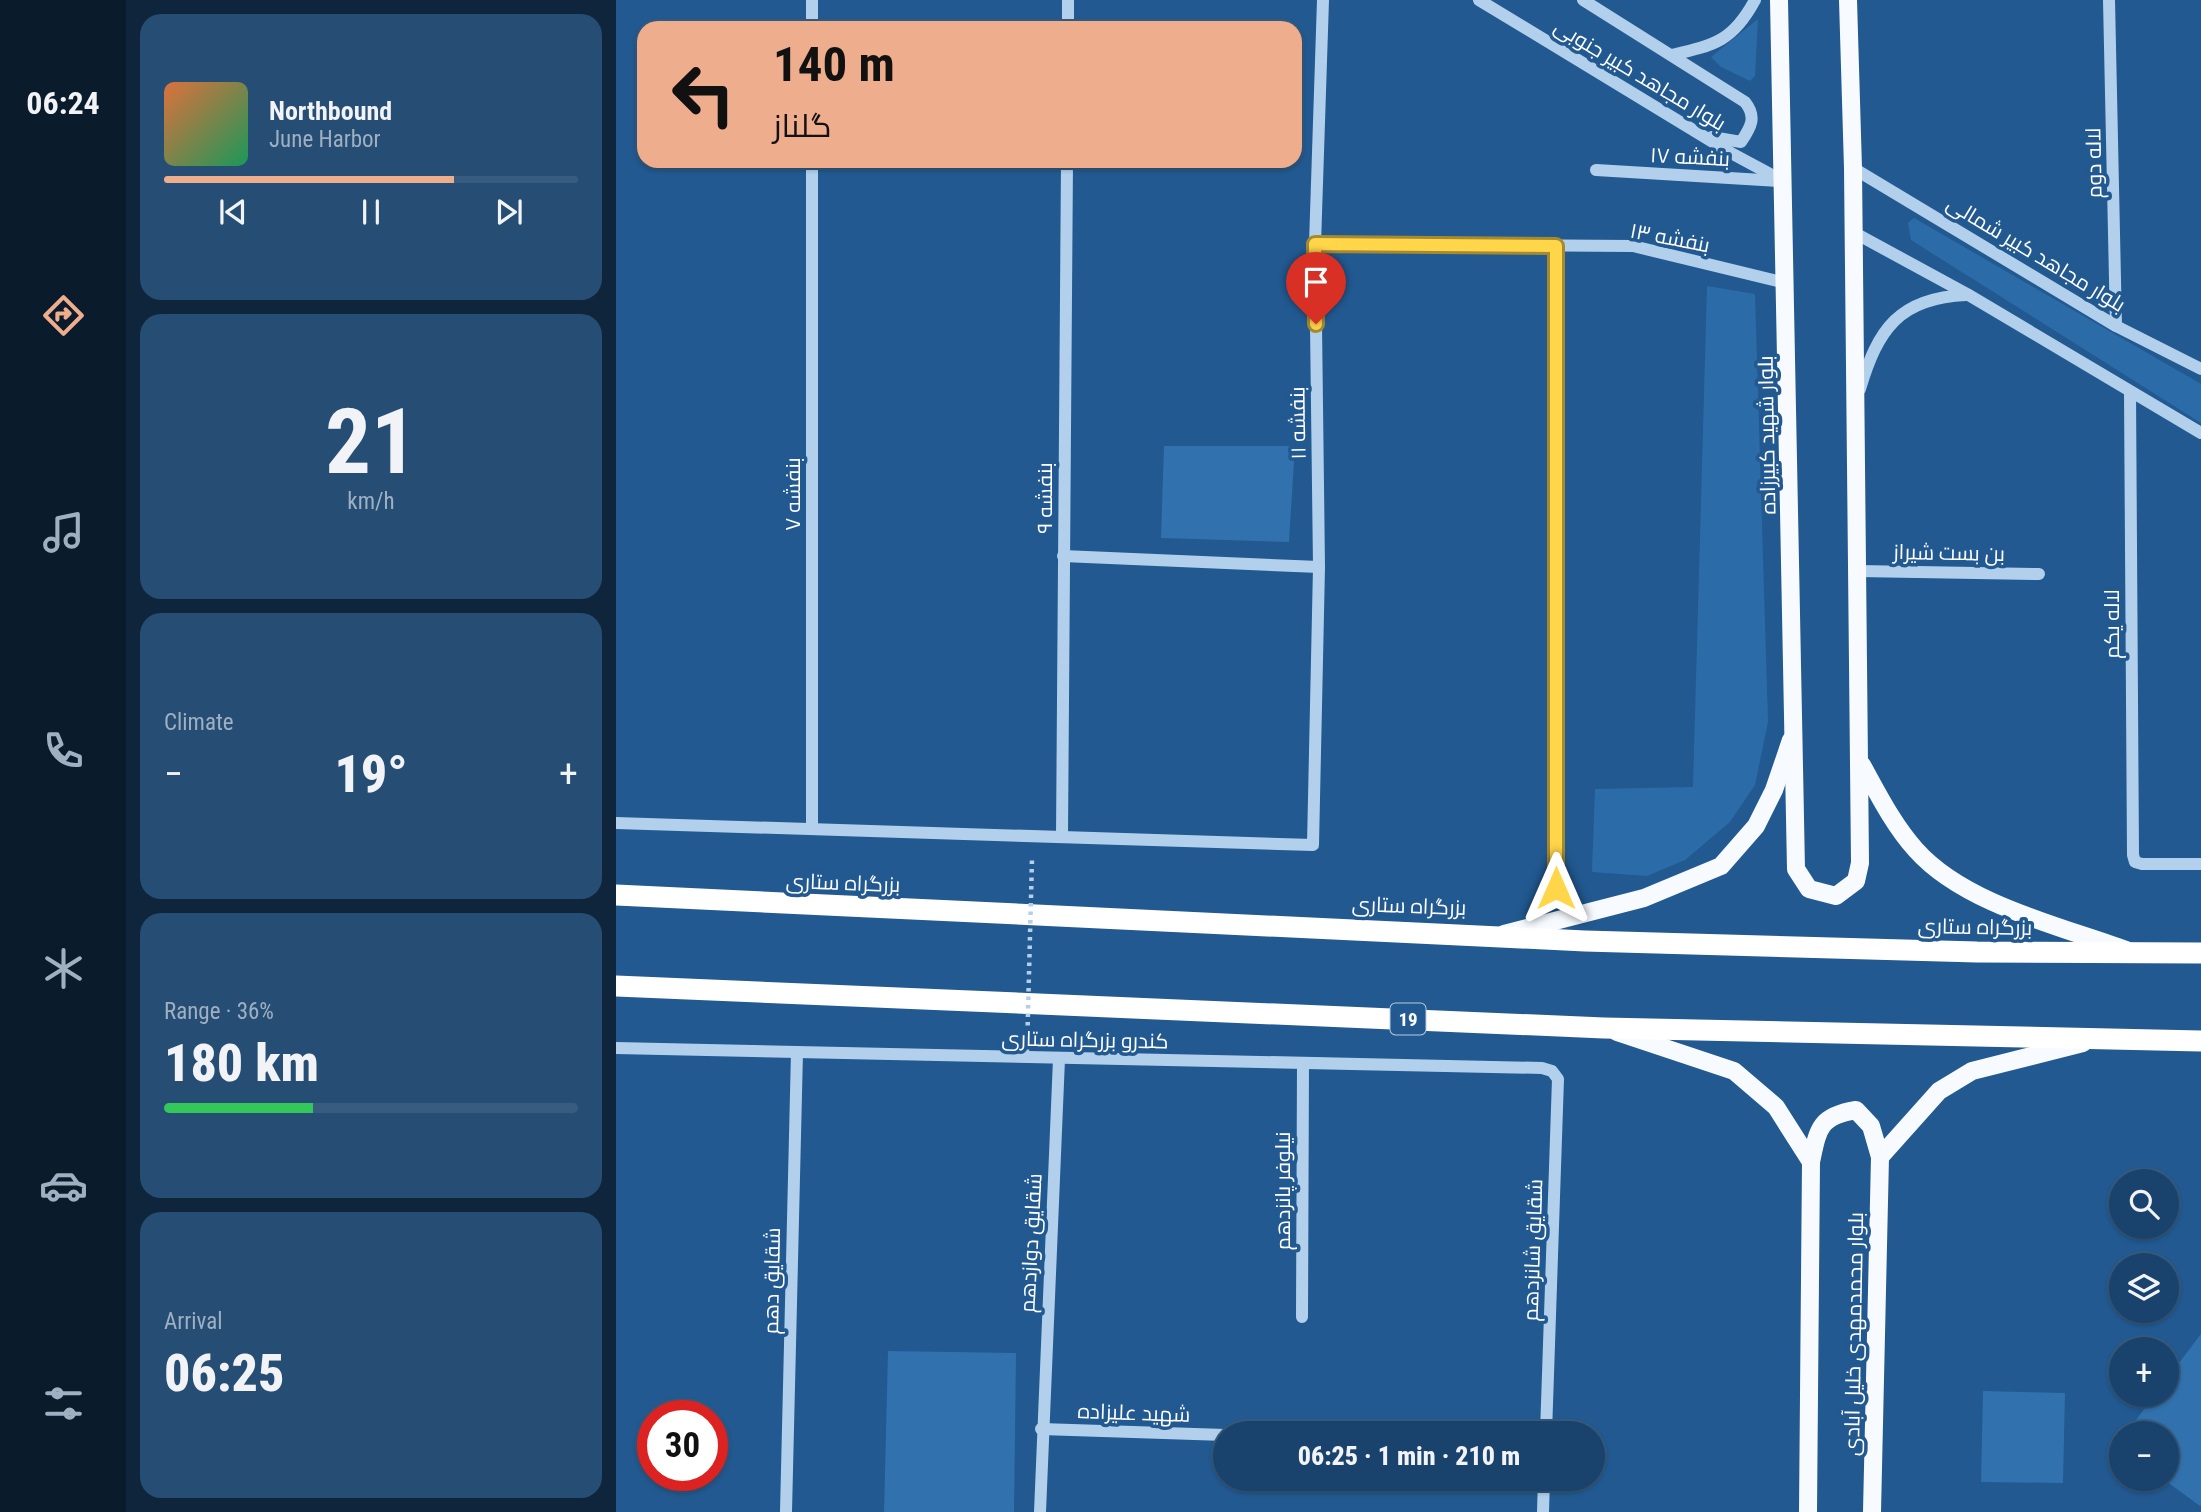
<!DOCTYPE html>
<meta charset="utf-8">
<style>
:root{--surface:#19436c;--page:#264e74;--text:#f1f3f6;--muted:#9fb0c2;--line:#375c7f;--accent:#eead8d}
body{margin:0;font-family:"Roboto Condensed",Cairo,sans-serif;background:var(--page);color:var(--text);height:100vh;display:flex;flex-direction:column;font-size:26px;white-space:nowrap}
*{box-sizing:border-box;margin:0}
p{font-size:23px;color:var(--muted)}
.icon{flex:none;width:38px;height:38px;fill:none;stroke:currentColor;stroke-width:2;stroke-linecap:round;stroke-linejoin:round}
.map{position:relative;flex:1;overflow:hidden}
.details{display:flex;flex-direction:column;gap:14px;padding:14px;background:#0e253b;width:490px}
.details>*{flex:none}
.top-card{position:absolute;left:21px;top:21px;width:665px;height:147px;border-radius:21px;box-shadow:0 2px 5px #0004,0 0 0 2px var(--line);background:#eead8d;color:#111;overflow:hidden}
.buttons{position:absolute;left:1493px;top:1169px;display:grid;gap:14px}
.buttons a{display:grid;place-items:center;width:70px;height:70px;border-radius:50%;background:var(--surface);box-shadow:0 2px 5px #0004,0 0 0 2px var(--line);font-size:35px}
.speed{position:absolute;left:21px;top:1400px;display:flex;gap:14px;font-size:35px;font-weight:700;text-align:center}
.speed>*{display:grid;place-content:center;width:91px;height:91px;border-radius:50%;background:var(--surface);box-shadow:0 2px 5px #0004,0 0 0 2px var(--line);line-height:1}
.speed .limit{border:10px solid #d22;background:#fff;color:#111}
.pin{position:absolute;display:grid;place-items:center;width:60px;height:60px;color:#fff;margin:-72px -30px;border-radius:50% 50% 50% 0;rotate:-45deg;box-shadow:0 0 7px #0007}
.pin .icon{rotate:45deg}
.me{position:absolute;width:77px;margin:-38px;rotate:0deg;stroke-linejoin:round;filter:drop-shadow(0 0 5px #0008)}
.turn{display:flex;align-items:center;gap:24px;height:147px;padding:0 21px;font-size:32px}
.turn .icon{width:91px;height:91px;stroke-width:2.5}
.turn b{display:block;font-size:49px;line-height:60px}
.big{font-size:52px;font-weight:800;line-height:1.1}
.details .widget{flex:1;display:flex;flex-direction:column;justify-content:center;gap:10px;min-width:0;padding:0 24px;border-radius:21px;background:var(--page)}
.details .dial{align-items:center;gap:0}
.dial b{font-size:91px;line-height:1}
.song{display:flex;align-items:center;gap:21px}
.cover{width:84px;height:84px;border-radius:10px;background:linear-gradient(135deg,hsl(20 70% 55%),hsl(150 70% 35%))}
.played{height:7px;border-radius:4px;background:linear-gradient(90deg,var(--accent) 70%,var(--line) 70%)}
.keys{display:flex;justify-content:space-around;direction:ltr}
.heat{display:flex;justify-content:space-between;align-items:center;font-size:38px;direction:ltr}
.charge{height:10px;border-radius:5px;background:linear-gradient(90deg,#34c759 36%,var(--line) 0)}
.trip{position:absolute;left:597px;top:1421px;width:392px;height:70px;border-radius:35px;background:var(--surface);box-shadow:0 2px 5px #0004,0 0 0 2px var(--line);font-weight:800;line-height:70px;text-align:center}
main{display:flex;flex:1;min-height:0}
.tab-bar{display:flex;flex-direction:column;width:126px;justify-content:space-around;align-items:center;background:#0a1b2b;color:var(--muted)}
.tab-bar .icon{width:49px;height:49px}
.tab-bar .active{color:var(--accent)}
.tab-bar b{font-size:32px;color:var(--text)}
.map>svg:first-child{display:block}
</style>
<main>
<nav class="tab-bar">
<b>06:24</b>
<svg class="icon active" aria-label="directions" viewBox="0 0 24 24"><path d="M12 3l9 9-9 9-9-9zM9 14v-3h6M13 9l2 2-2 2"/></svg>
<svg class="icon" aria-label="music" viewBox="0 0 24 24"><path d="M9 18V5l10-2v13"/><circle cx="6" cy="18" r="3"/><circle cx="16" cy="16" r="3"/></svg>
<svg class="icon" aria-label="phone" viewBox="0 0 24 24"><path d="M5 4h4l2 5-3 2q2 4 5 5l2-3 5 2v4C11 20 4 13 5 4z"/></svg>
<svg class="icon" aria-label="climate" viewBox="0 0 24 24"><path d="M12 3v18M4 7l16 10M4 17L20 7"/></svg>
<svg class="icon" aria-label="car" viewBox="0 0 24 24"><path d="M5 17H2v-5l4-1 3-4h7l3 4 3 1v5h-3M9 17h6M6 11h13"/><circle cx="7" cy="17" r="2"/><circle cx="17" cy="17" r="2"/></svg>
<svg class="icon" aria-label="filters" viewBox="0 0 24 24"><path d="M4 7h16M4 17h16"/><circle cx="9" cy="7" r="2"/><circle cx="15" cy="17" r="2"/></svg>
</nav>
<section class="details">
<div class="widget">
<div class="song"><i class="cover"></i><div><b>Northbound</b><p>June Harbor</p></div></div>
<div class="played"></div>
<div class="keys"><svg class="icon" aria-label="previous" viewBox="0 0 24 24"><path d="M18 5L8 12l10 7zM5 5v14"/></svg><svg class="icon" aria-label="pause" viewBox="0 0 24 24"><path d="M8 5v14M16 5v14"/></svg><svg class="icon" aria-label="next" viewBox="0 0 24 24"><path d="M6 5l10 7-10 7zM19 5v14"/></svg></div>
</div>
<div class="widget dial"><b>21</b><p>km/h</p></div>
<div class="widget"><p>Climate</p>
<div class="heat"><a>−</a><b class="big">19°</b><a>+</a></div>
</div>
<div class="widget"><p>Range · 36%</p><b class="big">180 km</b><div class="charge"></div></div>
<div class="widget"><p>Arrival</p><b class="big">06:25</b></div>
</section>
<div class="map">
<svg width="1585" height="1512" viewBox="0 0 1585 1512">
<rect width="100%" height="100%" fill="#215990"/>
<g fill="#2b6ca8">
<path d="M1142 19 1139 76 1134 81 1105 67 1095 57Z"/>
<path d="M1298 218 1585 384V423L1295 240 1292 223Z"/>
<path d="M1091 286 1139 294 1152 722 1139 785 1114 822 1069 860 1031 876 976 872 979 789 1077 787Z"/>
</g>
<g fill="#3171ad">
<path d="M548 446H679L673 542 545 538Z"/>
<path d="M1585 1334V1505L1584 1506 1547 1479H1550V1433H1510L1539 1395H1550V1380Z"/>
<path d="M272 1351 400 1353 398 1512H268Z"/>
<path d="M1367 1391 1449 1393 1447 1483 1365 1482Z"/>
</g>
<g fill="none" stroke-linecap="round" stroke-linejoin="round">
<g stroke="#b2d0ec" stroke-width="12">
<path d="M196 0V28"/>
<path d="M863 0 1115 153 1167 181"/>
<path d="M967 0 1129 102C1141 117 1135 127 1125 142L1096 137"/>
<path d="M1493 0 1500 326"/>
<path d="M452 28V0"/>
<path d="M1056 55C1099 45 1117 41 1139 0"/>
<path d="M196 161V827"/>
<path d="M1237 168 1500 326 1585 369"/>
<path d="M980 170 1163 181"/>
<path d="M1237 232 1351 294 1585 433"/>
<path d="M699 244 1017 246 1170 283"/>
<path d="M1244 389C1262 329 1283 298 1350 295"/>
<path d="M1514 392 1517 855 1519 862 1526 864H1585"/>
<path d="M447 556 703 567"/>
<path d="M1242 571 1423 574"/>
<path d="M0 823 697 845 703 567 699 244 707 0"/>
<path d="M446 836 451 161"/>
<path d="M940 888V246"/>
<path d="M0 1048 926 1068 936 1071 942 1079 930 1433"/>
<path d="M686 1317 687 1064"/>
<path d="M425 1429 609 1435"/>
<path d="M170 1512 181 1052"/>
<path d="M424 1512 443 1059"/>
<path d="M927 1512 928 1479"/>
</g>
<g stroke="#f7fbff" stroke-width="18">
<path d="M1163 0 1180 869 1193 889 1220 896 1240 881 1244 863 1237 168 1232 0"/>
<path d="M1246 765C1262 794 1278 826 1300 850 1348 904 1444 926 1510 950"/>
<path d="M888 934 1028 898 1105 866 1140 826 1158 790 1175 740"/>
<path d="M1001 1032 1118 1071 1160 1107 1195 1162"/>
<path d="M1264 1157 1323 1091 1356 1071 1467 1043"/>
<path d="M1192 1512 1195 1162C1202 1129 1203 1116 1240 1110L1255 1126 1264 1157 1256 1512"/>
</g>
<g stroke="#fff" stroke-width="21">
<path d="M0 895 969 941 1361 952 1585 953"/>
<path d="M0 986 988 1028 1585 1041"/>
</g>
<path stroke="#b2d0ec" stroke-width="4.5" stroke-dasharray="3.5 5" stroke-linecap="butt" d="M411 1051 416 859"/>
</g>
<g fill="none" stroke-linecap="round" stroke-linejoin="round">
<defs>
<path id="route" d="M700 324 699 244 940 246V888"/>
</defs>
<use href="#route" stroke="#a68a30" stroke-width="18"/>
<use href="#route" stroke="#ffd54a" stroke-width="12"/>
</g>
<g text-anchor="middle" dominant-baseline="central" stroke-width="7" stroke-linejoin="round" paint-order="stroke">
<rect fill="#215990" stroke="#bccdde" stroke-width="2" x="774.5" y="1003.5" width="35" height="31" rx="5"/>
<g font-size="19" font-weight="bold" fill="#fff">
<text x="792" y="1019">19</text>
</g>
<g font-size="21" fill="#fff" stroke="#215990">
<text transform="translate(1024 75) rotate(31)">بلوار مجاهد کبیر جنوبی</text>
<text transform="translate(1074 157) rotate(3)">بنفشه ۱۷</text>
<text transform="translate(1478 163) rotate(-91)">لاله دوم</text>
<text transform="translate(1054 238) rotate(11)">بنفشه ۱۳</text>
<text transform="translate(1420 254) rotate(31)">بلوار مجاهد کبیر شمالی</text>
<text transform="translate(682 423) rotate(-91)">بنفشه ۱۱</text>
<text transform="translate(1151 435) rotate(-91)">بلوار شهید کبیرزاده</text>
<text transform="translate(177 494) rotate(-90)">بنفشه ۷</text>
<text transform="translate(429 498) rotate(-90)">بنفشه ۹</text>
<text transform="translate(1333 553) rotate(1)">بن بست شیراز</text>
<text transform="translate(1496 624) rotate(-90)">لاله یکم</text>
<text transform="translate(227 883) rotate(2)">بزرگراه ستاری</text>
<text transform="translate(793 906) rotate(2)">بزرگراه ستاری</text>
<text transform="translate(1359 927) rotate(1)">بزرگراه ستاری</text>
<text transform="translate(469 1040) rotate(1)">کندرو بزرگراه ستاری</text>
<text transform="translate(667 1191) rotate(-90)">نیلوفر پانزدهم</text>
<text transform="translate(415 1243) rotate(-87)">شقایق دوازدهم</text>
<text transform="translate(917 1250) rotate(-88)">شقایق شانزدهم</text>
<text transform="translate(156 1281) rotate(-89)">شقایق دهم</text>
<text transform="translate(1238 1334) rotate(-89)">بلوار محمدمهدی خلیل آبادی</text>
<text transform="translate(518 1413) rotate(2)">شهید علیزاده</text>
</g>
</g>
</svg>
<div class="buttons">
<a><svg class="icon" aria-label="search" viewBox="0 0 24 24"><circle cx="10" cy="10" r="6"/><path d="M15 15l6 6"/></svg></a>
<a><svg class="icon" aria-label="layers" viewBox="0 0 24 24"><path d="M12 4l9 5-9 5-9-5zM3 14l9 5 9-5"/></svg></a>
<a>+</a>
<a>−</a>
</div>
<div class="speed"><div class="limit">30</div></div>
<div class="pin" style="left:700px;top:324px;background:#d93025"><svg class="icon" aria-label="arrive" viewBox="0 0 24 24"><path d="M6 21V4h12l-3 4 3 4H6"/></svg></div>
<svg class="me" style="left:940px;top:888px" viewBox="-20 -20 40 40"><path d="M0-17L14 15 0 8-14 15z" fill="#ffd54a" stroke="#fff" stroke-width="4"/></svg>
<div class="trip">06:25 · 1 min · 210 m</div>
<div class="top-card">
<div class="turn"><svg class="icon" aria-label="left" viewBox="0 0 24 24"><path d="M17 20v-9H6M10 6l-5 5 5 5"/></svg><div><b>140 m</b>گلناز</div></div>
</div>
</div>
</main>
